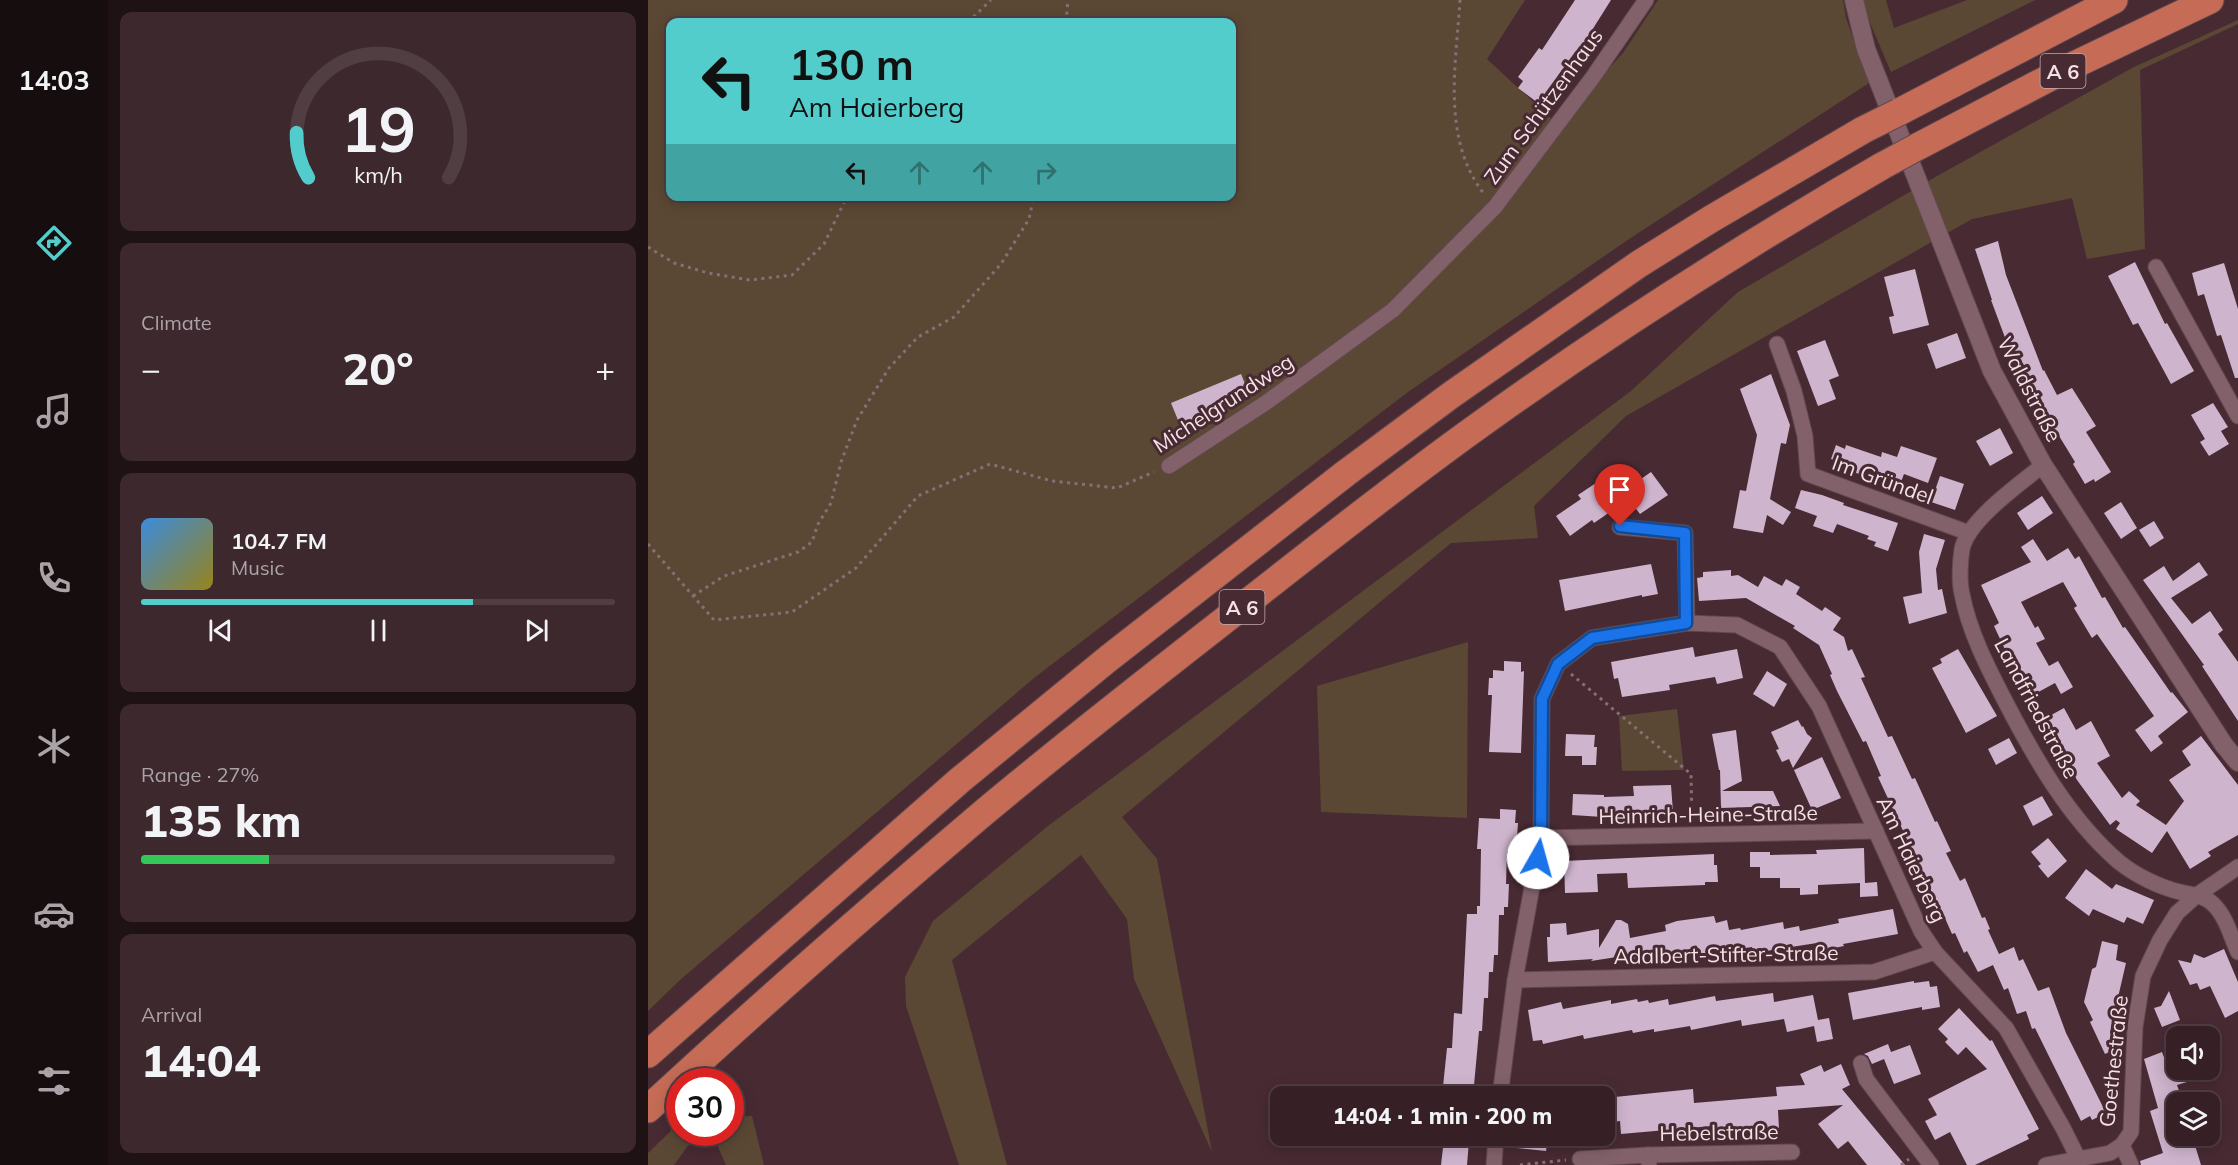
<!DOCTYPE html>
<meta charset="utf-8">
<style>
:root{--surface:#362026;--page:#3d282e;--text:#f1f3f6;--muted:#aaa3a7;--line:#503e43;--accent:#52cdcc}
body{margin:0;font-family:Mulish,sans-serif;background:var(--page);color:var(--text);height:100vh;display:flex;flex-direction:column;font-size:22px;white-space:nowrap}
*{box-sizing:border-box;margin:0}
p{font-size:20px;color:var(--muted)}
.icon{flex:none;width:33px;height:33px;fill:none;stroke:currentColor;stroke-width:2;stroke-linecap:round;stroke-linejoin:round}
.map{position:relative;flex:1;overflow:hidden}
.drawer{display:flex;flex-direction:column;gap:12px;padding:12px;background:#1e1215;width:540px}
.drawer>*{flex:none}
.guide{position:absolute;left:18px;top:18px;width:570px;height:183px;border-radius:12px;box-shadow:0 3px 15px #0003,0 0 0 2px var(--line);background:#52cdcc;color:#111;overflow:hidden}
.buttons{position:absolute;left:1518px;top:1026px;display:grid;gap:12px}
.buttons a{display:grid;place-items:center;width:54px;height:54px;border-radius:12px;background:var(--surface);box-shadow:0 3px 15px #0003,0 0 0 2px var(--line);font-size:30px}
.speed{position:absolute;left:18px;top:1068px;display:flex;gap:12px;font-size:30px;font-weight:700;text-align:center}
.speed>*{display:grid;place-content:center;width:78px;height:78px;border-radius:50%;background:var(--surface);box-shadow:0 3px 15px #0003,0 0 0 2px var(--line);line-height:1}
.speed .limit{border:9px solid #d22;background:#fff;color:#111}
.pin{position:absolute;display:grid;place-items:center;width:51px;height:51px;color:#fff;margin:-62px -26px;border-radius:50% 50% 50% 0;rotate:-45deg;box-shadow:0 0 6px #0007}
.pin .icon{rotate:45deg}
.me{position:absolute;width:66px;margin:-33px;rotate:7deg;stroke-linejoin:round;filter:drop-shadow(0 0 4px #0008)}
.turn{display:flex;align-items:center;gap:21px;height:126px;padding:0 24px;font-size:27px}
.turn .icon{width:78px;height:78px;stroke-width:2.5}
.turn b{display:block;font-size:42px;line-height:51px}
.lanes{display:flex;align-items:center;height:57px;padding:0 24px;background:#0003;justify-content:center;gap:30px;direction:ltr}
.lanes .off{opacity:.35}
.big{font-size:45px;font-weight:800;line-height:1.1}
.drawer .tile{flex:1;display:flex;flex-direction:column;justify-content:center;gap:9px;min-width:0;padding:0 21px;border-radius:12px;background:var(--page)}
.drawer .dial{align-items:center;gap:0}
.dial svg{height:156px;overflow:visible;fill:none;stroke:var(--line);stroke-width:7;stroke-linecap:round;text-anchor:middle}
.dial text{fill:var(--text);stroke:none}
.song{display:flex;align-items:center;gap:18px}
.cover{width:72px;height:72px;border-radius:9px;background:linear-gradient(135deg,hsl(210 70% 55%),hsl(50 70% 35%))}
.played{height:6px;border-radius:3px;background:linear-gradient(90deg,var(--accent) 70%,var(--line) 70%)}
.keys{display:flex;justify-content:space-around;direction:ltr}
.heat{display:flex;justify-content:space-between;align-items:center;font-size:33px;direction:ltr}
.charge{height:9px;border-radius:4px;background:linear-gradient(90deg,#34c759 27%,var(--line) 0)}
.trip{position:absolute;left:622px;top:1086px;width:345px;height:60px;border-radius:12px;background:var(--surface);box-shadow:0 3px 15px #0003,0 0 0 2px var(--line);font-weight:800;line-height:60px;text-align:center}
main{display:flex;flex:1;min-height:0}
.tab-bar{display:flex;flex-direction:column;width:108px;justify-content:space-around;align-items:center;background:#160d0f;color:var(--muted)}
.tab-bar .icon{width:42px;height:42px}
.tab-bar .on{color:var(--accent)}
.tab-bar b{font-size:27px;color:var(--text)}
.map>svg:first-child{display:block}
</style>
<main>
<nav class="tab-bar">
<b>14:03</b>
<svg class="icon on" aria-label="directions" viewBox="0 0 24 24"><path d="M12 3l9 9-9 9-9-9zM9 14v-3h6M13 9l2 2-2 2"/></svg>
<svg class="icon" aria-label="music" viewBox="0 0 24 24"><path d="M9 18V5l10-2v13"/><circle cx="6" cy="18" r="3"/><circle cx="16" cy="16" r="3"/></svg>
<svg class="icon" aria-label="phone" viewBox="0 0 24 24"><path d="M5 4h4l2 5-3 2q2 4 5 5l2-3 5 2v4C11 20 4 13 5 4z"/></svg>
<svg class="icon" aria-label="climate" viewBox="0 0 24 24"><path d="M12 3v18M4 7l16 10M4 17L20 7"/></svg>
<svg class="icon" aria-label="car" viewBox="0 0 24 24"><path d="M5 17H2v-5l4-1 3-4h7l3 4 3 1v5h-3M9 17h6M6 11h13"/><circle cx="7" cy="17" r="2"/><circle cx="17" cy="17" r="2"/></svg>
<svg class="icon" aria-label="filters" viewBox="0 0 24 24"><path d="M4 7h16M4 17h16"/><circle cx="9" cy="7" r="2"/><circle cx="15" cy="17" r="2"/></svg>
</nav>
<section class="drawer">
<div class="tile dial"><svg viewBox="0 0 100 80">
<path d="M14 69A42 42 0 1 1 86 69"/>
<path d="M14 69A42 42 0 0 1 8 46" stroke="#52cdcc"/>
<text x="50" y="56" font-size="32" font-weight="700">19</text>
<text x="50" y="72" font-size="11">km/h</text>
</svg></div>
<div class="tile"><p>Climate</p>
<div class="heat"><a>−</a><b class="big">20°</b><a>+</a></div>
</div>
<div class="tile">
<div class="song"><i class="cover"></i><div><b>104.7 FM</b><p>Music</p></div></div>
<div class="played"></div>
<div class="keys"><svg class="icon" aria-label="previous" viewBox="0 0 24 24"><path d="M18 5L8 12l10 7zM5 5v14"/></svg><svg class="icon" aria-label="pause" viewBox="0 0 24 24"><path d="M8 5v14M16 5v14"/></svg><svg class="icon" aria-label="next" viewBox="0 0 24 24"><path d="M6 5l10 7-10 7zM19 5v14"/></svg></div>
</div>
<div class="tile"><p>Range · 27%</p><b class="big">135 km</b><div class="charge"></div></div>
<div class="tile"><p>Arrival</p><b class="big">14:04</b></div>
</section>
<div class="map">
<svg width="1590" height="1165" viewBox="0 0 1590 1165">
<rect width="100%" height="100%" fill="#482a33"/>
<g fill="#5b4834" fill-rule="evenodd">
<path d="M0 0H877L839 59 909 124 975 53 1010 0H1195L1198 18 1221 83 978 241 760 392 386 678 32 980 0 1011ZM22 22H584V196H22Z"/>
<path d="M1214 0H1238L1246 28 1319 0H1387L1243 72 1217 11Z"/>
<path d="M1590 20V24L1492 70 1497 249 1439 259 1424 198 1324 219 978 416 886 506 890 538 803 543 474 817 509 859 564 1152 486 979 479 919 433 855 304 960 359 1165H311L258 1006 257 977 285 921 400 826 983 391 1090 292 1289 176 1486 67Z"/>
<path d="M820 642 819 818 673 812 669 686Z"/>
<path d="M1029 709 1036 770 974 771 971 716Z"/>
<path d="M104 1116 116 1165H78L64 1133 82 1132 83 1117Z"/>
<path d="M31 1123 32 1132 56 1133 39 1147 26 1165H0V1153Z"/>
</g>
<g fill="#ceb4cd">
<path d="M927 0H963L929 54 927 52 890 103 870 88 875 81 870 77 891 48 894 50Z"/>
<path d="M1350 241 1358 275 1395 371 1396 370 1409 395 1424 388 1448 426 1438 432 1463 472 1447 482 1446 479 1437 484 1425 464 1427 462 1408 431 1406 432 1389 406 1387 407 1372 378 1343 300H1344L1327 249Z"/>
<path d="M1487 262 1517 324 1519 323 1546 371 1523 384 1490 323 1485 325 1460 276Z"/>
<path d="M1576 263 1590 309V378H1587L1573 335 1569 336 1556 294 1550 296 1544 273Z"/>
<path d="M1267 269 1281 325 1245 334 1241 317 1246 316 1236 277Z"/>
<path d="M1309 333 1318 358 1288 369 1279 344Z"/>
<path d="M1177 340 1191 376 1181 380 1188 399 1170 406 1149 351Z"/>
<path d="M593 374 602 396 532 425 523 403Z"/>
<path d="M1123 374 1142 425 1138 444 1133 443 1122 499 1143 512 1135 525 1119 515 1115 533 1085 528 1092 490 1098 491 1109 435 1092 389Z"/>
<path d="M1565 403 1580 427 1573 431 1581 444 1561 456 1552 442 1557 439 1543 415Z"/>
<path d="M1352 428 1365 453 1342 466 1328 441Z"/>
<path d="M1188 445 1197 449 1198 445 1233 457 1234 452 1249 457 1253 446 1289 458 1280 483 1256 474 1253 482 1213 469 1211 474 1190 466 1192 462 1183 459Z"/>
<path d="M1003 472 1020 495 992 514 986 506 977 512 972 505 946 523 944 520 922 536 908 516 933 499 930 495 954 479 967 497Z"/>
<path d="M1292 476 1316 484 1307 510 1283 502Z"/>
<path d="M1153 490 1174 495 1196 503 1195 505 1250 523 1240 551 1226 546 1228 542 1219 539 1221 536 1189 524 1185 533 1165 526 1169 516 1147 508Z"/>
<path d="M1394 496 1405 513 1380 530 1369 513Z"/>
<path d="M1473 502 1489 528 1473 539 1456 513Z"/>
<path d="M1506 521 1516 538 1502 547 1491 530Z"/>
<path d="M1276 534 1297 540 1288 569 1290 590 1294 589 1299 613 1261 624 1255 597 1274 593 1271 552Z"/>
<path d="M1385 539 1399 561 1420 548 1427 559 1431 556 1454 598 1457 597 1475 628 1477 627 1523 693 1524 692 1540 712 1510 736 1515 743 1503 752 1487 730 1506 716 1449 634 1444 638 1426 608 1429 606 1415 582 1373 602 1387 628 1390 626 1397 639 1388 643 1401 666 1410 661 1425 687 1413 694 1407 683 1383 696 1361 658 1346 626 1351 623 1333 585 1383 562 1373 547Z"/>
<path d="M1551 562 1560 575 1523 598 1544 624 1562 611 1575 630 1570 634 1590 662V721L1554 666 1556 665 1495 580 1516 566 1525 581Z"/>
<path d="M1003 564 1010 594 994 597V595L917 611 911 580Z"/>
<path d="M1083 570V576L1090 575 1110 587 1116 576 1134 586 1138 579 1152 587 1148 594 1174 611 1177 607 1193 618 1185 630 1196 637 1200 651 1204 649 1217 677 1213 678 1240 737 1244 736 1264 779 1267 778 1287 822 1289 821 1303 851 1298 853 1312 881 1317 878 1334 918 1337 917 1342 929 1340 930 1351 954 1366 947 1371 961 1375 959 1390 991 1401 987 1418 1033 1458 1113 1444 1120 1442 1116 1433 1121 1387 1028 1384 1029 1378 1011 1369 1014 1360 988 1356 990 1345 965 1330 972 1319 951 1316 953 1307 933 1304 934 1293 909 1292 910 1230 777 1233 776 1218 741 1215 742 1189 691 1182 675 1184 674 1171 645 1145 628 1147 626 1098 598 1051 601 1049 578 1055 577V572Z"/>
<path d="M1045 647 1047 657 1089 649 1095 678 1069 684 1067 677 1021 685 1022 690 974 697 970 678 966 679 963 662Z"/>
<path d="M1310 649 1349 716 1318 733 1284 668 1294 663 1292 659Z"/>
<path d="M856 661 873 662V672L876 671 873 753 841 752 844 695H840L841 678H845V670L856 671Z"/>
<path d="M1119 671 1139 684 1126 707 1105 694Z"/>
<path d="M1416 708 1428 730 1443 721 1462 756 1449 763 1474 798 1481 791 1492 801 1488 805 1518 825 1536 801 1521 780 1543 765 1534 751 1553 736 1590 785V835L1560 852 1563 856 1542 869 1519 831 1504 853 1468 829 1472 823 1468 820 1462 825 1429 780 1396 719Z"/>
<path d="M1150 720 1154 727 1155 726 1159 734 1164 738 1145 768 1141 759 1134 762 1128 750 1131 749 1123 732Z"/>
<path d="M1088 730 1094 781 1074 791H1125L1132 806 1073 808 1072 770H1071L1064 734Z"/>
<path d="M918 734 947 735 946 747H949L948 765H934V756H917Z"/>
<path d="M1361 738 1369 753 1348 765 1340 749Z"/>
<path d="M1174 757 1193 798 1164 810 1146 770Z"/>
<path d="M1023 785 1025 812 955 813V817L924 815 925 794 956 795V797L986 796 985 786Z"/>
<path d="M1394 796 1405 815 1385 826 1375 806Z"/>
<path d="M852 809 868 810 867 823H870L868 851H859L858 884H861L860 907H856V915H851L850 955H846L845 972H841L840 998H836L834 1031H831L825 1096H794L799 1048H804L806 1013 814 1014 819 914H829V906H832L833 849H829L831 818 852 819Z"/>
<path d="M1400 838 1419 861 1400 878 1390 866 1393 864 1383 852Z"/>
<path d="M1216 848 1217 883 1229 882 1230 896 1212 897V883L1170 885V894L1152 895V888H1132V878H1112V867H1102V852H1122V855L1169 854 1168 850Z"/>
<path d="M1066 854V865H1069L1070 882H1057V885L980 888 979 873 949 874 950 892 917 893 916 861Z"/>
<path d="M1438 869 1464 889 1468 884 1506 900 1495 924 1479 917 1476 923 1445 909 1441 916 1417 898Z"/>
<path d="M1245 909 1250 934 1195 944 1196 946 1171 951 1169 943 1105 953 1104 947 1053 955 1051 948 974 961 969 957 943 961 945 959 900 962 899 937H902V924L918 923 919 935 951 929V948L968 920H973L980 924 982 938 1018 931 1017 925 1029 921 1066 916 1068 923 1079 920 1081 930 1092 928 1093 930 1135 922 1136 929 1151 926 1152 931 1191 923 1190 919Z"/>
<path d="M1454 941 1470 945 1468 960 1478 963 1462 1032 1470 1048 1457 1054 1442 1022 1445 1020 1436 1002 1444 969 1448 967Z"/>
<path d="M1576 949 1590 982V1011L1577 1018 1562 986 1552 990 1549 983 1542 985 1530 960 1543 963 1546 954 1556 958Z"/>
<path d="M1266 981V983L1281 981 1282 987 1289 986 1292 1007 1274 1010V1007L1205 1020 1200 993Z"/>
<path d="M1521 991 1532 1020 1514 1027 1506 1008 1513 1006Z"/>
<path d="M1125 993 1126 1002 1165 995 1170 1020 1181 1018 1185 1039 1169 1042 1166 1026 1139 1032 1136 1019 1094 1026 1093 1020 1043 1030 1042 1026 1006 1032V1029L985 1033 984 1030 936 1039 935 1035 895 1044 894 1040 885 1041 880 1010 913 1002 915 1009 963 1000V1004L989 999 990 1002 1000 1000 1001 1003 1020 999 1021 1005 1067 996 1068 1001Z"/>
<path d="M1311 1008 1342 1041 1344 1040 1391 1129 1379 1135 1381 1139 1327 1165H1319L1302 1132 1287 1140 1277 1121 1289 1115 1280 1099 1339 1069 1318 1047 1310 1055 1297 1042 1300 1039 1290 1029Z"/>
<path d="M1240 1044 1243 1052 1262 1045 1273 1074 1246 1084 1236 1059 1224 1064 1220 1056 1216 1054Z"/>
<path d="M1514 1052 1517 1060 1528 1056V1070H1535L1539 1082 1529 1085 1535 1102H1528V1148L1546 1142 1553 1165H1493L1492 1161 1515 1153 1502 1111 1510 1108 1496 1059Z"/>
<path d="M1193 1064 1202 1085 1194 1089 1257 1165H1219L1200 1141 1190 1149 1170 1124 1195 1105 1130 1110 1131 1129 1065 1134 1064 1126 973 1134 972 1121 957 1123V1098L1045 1089 1046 1103 1129 1096 1128 1087 1157 1085 1152 1074 1173 1065 1176 1072Z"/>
<path d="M871 1136H900L898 1151 869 1148Z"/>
<path d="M796 1139 821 1141 819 1165H793Z"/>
</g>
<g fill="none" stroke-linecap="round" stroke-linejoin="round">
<defs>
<g id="minor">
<path d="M1508 267 1590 416"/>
<path d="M1129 344 1146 391 1157 436 1160 474 1321 533"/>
<path d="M1395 465C1372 484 1320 520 1314 549 1312 562 1311 582 1314 594 1321 631 1339 666 1356 699 1386 757 1421 819 1471 862 1487 875 1511 887 1532 892 1543 895 1556 895 1565 904 1578 916 1583 937 1590 952"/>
<path d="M521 466 619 402 745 310 847 207 945 77 998 0"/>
<path d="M972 527 1037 533 1039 623"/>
<path d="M893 838 1228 831"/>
<path d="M867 980 1226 972 1287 952"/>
<path d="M1213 1063 1218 1079 1283 1165"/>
<path d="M852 1096 867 980 893 838 894 699 910 664 944 638 1039 623 1089 625 1132 647 1171 706 1273 931 1287 952 1358 1028 1415 1128 1430 1158"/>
<path d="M1474 1145 1483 1165"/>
<path d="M1000 1155 1144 1152"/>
<path d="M932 1159 1000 1155 1001 1165"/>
<path d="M846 1165 848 1136"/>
<path d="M1398 1165 1462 1153 1474 1145 1483 1132 1487 1027 1495 976 1512 940 1529 913 1549 895 1590 867"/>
</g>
<path id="tertiary" d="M1206 0 1218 49 1344 371 1395 465 1576 745 1590 762"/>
<g id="motorway">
<path d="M1251 112 1466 0"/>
<path d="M1269 147 1422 67 1562 0"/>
<path d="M0 1054 312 780 461 658 698 473 803 395 991 264 1063 219 1215 130"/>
<path d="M0 1109C109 1008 221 910 334 814 414 747 496 683 578 619 663 553 746 486 833 424 962 331 1096 246 1234 166"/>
</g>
</defs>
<use href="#minor" stroke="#61484f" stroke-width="17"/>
<use href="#tertiary" stroke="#61484f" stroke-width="20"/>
<use href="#motorway" stroke="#61484f" stroke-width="29"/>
<g stroke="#886e76" stroke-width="3" stroke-dasharray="3 4.5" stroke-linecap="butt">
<path d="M812 0C808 65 793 140 837 195"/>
<path d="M320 22 343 0"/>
<path d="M418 22 420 0"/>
<path d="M0 247 26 263 60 273 102 280 144 275 176 244 199 196"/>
<path d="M0 544 66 620 144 612 208 568 270 496 342 464 404 481 469 488 506 472"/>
<path d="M45 596 76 576 150 552 164 542 170 524 183 503 193 462 209 420 241 368 270 337 306 317 353 264 381 219 386 196"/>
<path d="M923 674 1043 774 1044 821"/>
<path d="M872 1165 918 1160"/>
<path d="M1253 1165 1261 1159"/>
</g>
<use href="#minor" stroke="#82616a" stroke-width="15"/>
<use href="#tertiary" stroke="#82616a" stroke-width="18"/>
<use href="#motorway" stroke="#c66c56" stroke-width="27"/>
<defs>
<g id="motorway-bridge">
<path d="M1215 130 1251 112"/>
<path d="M1234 166 1269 147"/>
</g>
</defs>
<use href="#motorway-bridge" stroke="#61484f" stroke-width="29" stroke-linecap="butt"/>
<use href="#motorway-bridge" stroke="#c66c56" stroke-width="27"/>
</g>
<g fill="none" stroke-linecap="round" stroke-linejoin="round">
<defs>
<path id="route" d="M890 858 893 838 894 699 910 664 944 638 1038 623 1037 533 972 526"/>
</defs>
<use href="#route" stroke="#114b97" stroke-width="15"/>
<use href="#route" stroke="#1a73e8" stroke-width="10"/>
</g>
<g text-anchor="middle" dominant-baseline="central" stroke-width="6" stroke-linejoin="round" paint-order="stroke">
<g fill="#482a33" stroke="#c0aab0" stroke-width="1.5">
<rect x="1392.5" y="54" width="45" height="34" rx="4.5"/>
<rect x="571.5" y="590" width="45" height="34" rx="4.5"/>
</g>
<g font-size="20" font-weight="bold" fill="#f4e1e5">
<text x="1415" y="71">A 6</text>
<text x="594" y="607">A 6</text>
</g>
<g font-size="21" fill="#f4e1e5" stroke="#482a33">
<text transform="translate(895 106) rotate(-54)">Zum Schützenhaus</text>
<text transform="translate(1382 389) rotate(63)">Waldstraße</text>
<text transform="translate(575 403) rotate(-33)">Michelgrundweg</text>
<text transform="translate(1235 479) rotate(20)">Im Gründel</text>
<text transform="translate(1389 708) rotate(62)">Landfriedstraße</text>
<text transform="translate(1060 814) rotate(-1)">Heinrich-Heine-Straße</text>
<text transform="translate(1264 859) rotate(65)">Am Haierberg</text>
<text transform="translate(1078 954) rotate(-1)">Adalbert-Stifter-Straße</text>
<text transform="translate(1465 1061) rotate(-84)">Goethestraße</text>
<text transform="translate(1071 1132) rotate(-1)">Hebelstraße</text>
</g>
</g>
</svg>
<div class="buttons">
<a><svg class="icon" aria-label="sound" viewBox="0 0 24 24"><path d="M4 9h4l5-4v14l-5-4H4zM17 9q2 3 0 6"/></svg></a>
<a><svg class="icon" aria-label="layers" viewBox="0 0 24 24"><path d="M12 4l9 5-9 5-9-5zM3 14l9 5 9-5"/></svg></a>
</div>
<div class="speed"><div class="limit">30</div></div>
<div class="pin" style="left:972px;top:526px;background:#d93025"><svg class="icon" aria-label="arrive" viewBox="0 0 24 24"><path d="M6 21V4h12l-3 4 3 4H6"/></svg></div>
<svg class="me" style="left:890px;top:858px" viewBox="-20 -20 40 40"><circle r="19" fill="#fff"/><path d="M0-13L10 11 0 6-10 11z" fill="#1a73e8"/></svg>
<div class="trip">14:04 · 1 min · 200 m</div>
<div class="guide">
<div class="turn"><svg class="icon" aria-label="left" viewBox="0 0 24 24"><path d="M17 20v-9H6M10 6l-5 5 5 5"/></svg><div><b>130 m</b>Am Haierberg</div></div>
<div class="lanes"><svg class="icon" aria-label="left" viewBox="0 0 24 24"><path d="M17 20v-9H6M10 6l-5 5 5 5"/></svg><svg class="icon off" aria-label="ahead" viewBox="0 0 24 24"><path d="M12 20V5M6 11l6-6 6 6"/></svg><svg class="icon off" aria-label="ahead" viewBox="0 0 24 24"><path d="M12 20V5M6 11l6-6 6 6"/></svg><svg class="icon off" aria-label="right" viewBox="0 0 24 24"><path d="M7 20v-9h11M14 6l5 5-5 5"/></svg></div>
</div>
</div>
</main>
